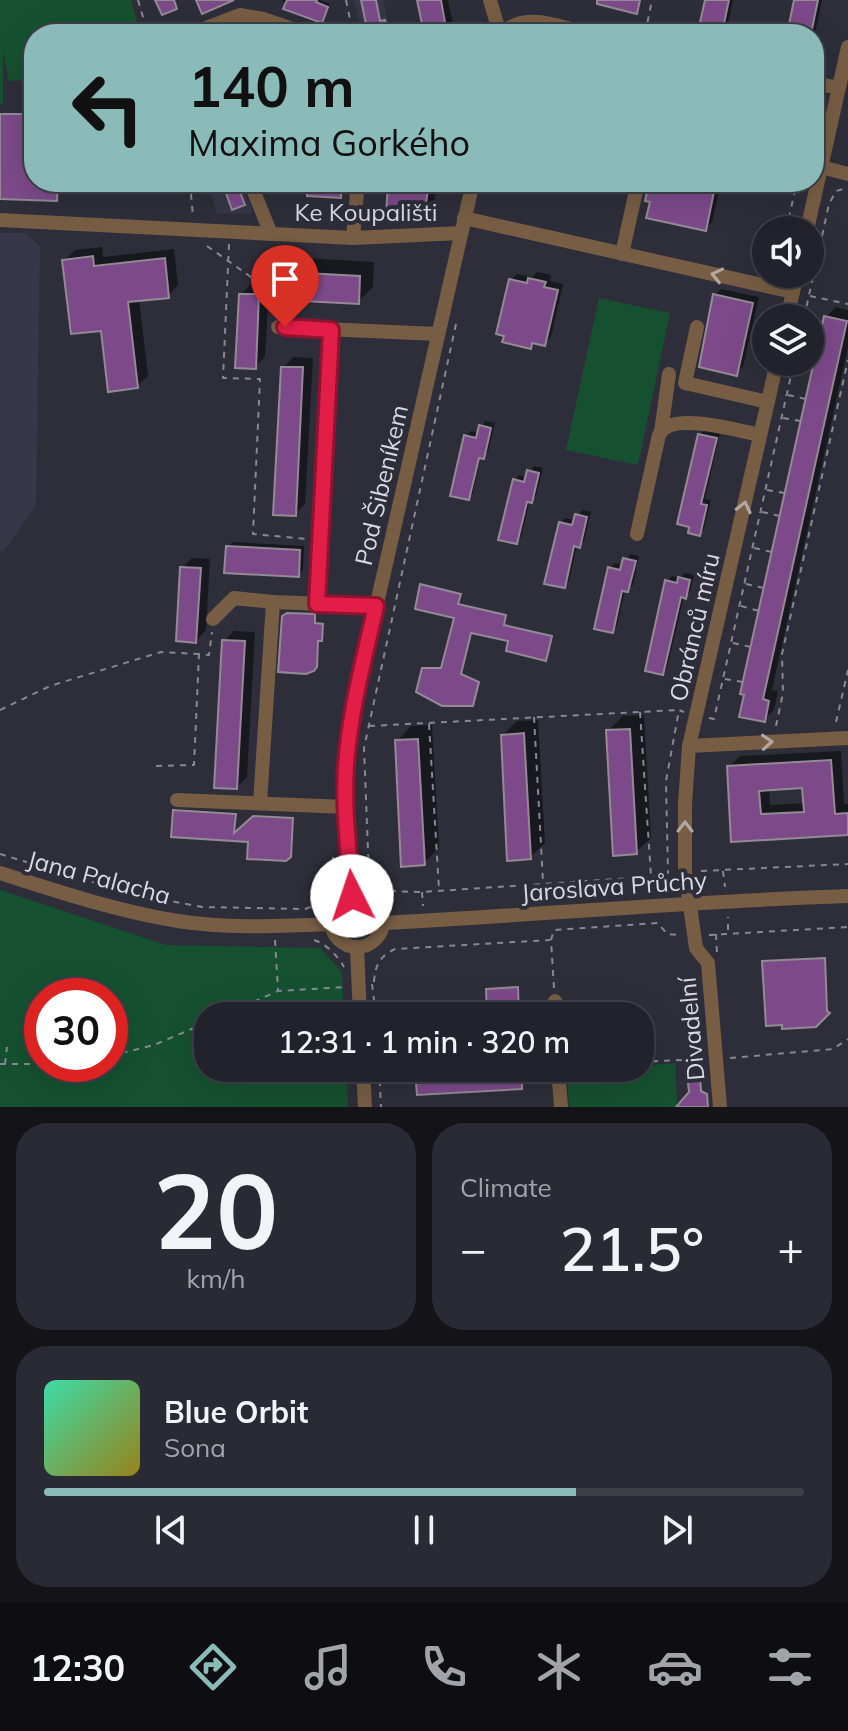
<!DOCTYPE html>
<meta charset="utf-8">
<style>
:root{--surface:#22222c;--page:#2a2a34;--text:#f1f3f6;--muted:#a2a4a9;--line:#3f3f48;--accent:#8bbbb9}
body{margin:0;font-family:Mulish,sans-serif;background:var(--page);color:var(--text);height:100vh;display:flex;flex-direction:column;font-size:30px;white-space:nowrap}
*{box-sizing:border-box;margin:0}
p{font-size:26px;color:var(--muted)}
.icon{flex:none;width:44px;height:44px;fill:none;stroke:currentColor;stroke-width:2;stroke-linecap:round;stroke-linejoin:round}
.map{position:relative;height:1107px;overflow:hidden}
.details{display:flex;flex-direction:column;gap:16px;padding:16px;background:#131318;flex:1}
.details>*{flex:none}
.top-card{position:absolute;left:24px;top:24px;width:800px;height:168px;border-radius:32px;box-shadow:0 8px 32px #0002,0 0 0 2px var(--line);background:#8bbbb9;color:#111;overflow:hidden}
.fabs{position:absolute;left:752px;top:216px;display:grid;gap:16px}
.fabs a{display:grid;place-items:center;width:72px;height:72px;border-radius:50%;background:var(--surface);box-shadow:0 8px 32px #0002,0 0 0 2px var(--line);font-size:40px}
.speed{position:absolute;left:24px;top:978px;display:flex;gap:16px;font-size:40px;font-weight:700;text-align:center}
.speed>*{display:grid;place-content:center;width:104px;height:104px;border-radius:50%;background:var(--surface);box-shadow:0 8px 32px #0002,0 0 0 2px var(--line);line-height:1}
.speed .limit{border:12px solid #d22;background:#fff;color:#111}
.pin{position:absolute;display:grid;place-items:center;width:68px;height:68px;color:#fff;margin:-82px -34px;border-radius:50% 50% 50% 0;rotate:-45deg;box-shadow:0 0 8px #0007}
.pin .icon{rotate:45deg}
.me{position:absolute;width:88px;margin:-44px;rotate:356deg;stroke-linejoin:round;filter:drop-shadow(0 0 6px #0008)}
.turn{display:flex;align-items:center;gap:28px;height:168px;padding:0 32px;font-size:36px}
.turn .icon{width:104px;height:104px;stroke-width:2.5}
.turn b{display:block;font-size:56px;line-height:68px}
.big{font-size:60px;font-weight:600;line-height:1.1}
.details .widget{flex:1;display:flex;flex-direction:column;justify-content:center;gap:12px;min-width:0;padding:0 28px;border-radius:32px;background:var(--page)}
.details .dial{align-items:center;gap:0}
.dial b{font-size:104px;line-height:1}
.song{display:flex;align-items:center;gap:24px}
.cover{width:96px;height:96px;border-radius:12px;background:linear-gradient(135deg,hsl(160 70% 55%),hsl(50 70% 35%))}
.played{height:8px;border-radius:4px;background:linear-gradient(90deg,var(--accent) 70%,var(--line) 70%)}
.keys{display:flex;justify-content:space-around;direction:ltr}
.heat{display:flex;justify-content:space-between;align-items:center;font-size:44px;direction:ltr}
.details .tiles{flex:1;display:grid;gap:16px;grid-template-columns:1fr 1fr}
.widget:last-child{grid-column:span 2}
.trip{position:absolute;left:194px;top:1002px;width:460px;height:80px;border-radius:32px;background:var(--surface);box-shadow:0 8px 32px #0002,0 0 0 2px var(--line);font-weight:600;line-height:80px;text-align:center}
.dock{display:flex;height:128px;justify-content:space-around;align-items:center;background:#0e0e12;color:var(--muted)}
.dock .icon{width:56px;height:56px}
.dock .current{color:var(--accent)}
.dock b{font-size:36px;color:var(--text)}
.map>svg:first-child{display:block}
</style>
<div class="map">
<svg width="848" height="1107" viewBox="0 0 848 1107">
<rect width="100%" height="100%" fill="#2e2e3a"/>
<g fill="#363748">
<path d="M354 0H383L391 34H362Z"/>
<path d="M207 182H241L253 213 217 214Z"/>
<path d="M0 233H26L40 247 36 505 4 551H0Z"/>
</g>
<g fill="#155130" fill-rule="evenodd">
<path d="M0 0H131L140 34H34V80L9 81 3 50V104H0Z"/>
<path d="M599 298 670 313 638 465 566 450Z"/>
<path d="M0 890 166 945 320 948 342 972 344 1016H208V1068H346L348 1107H0ZM42 996H110V1064H42Z"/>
<path d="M675 1063 677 1107H569L567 1071 640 1068V1066Z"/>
</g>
<g fill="#0007" fill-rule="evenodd">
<path d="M281 0H319L330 4 322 21Z"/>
<path d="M419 0H448L455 34H426Z"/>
<path d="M707 0H733L728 24 721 30Z"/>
<path d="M797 0H822L814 38V34H789Z"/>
<path d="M242 27 244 34H225Z"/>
<path d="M309 182H346L345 191 341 196Z"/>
<path d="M390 182H436L434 206 423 216Z"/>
<path d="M651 182H721L712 222 705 229 652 200Z"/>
<path d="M102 247 103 257 174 249 178 285 168 296 139 299 148 376 137 386 64 261 75 250Z"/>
<path d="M302 258 374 262 373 287 358 302 288 273Z"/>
<path d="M537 272 551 275 550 281 563 284 551 337 544 344 535 342 530 346 506 335 511 280 517 274 532 277Z"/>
<path d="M251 284 269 285 265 357 255 367 241 295Z"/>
<path d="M721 289 759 297 743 367 736 373 714 295Z"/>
<path d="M836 307 848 310V347L772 690 778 691 774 710 764 720 741 715 826 317Z"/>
<path d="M293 357 313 358 305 504 295 514 283 368Z"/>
<path d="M485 421 495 423 488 452 481 456 473 493 468 498 466 436 471 431 479 433Z"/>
<path d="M704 430 720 433 705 499 711 500 704 529 699 534 700 435Z"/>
<path d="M534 466 543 468 536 496 530 500 521 537 516 542 515 480 519 475 527 477Z"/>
<path d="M582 510 591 512 584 541 577 545 569 581 564 586 560 523 565 518 576 520Z"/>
<path d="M233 542 304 546 303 570 298 575 228 547Z"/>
<path d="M630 554 639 556 633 585 625 590 617 626 612 631 610 568 615 563 624 565Z"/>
<path d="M192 558 210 559 206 630 196 641 182 568Z"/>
<path d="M685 573 694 575 690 592 684 596 667 668 663 673 667 581 672 576 680 578Z"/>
<path d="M422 586 460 593 458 603 506 615 504 625 551 636 511 640 471 631 461 673 478 681 473 703 424 669 444 668 456 616Z"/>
<path d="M234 631 255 632 247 777 237 787 224 641Z"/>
<path d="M644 715 651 838 636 852 608 731 623 716Z"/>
<path d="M538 720 545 843 530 857 503 735 517 721Z"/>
<path d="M432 725 439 848 424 863 397 741 411 726Z"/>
<path d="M841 751 844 804H848V834L733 840 729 767 740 756ZM804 786 805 803 770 805 769 788Z"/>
<path d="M176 809 237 812 235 835 257 815 294 817 292 853 286 859 250 857 251 840 173 835Z"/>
</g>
<g fill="#7c4a89" stroke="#938a95" stroke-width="2" fill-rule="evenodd">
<path d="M155 0H174L177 9 162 15Z"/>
<path d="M196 0H234L202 14Z"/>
<path d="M287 0H317L316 2 328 7 322 23 283 9Z"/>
<path d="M361 0H376L380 21 385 20 388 34H368Z"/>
<path d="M417 0H441L447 34H424Z"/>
<path d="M597 0H640L637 14 597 4Z"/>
<path d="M705 0H729L722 33 699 27Z"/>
<path d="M794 0H818L811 34H787Z"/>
<path d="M0 114H34V182H58L57 201 0 199Z"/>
<path d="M222 182H236L245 205 232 210Z"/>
<path d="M307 182H342L341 198 307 196Z"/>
<path d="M388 182H429L424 218 386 216Z"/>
<path d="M649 182H716L706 231 646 218 650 202 645 201Z"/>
<path d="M93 256 94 266 165 258 169 298 128 302 138 388 108 392 101 331 71 334 62 260Z"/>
<path d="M286 272 360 276 359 304 284 300Z"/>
<path d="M528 278 546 282 544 287 558 290 545 346 532 343 531 349 502 342 504 336 496 334 509 279 527 283Z"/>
<path d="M239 294H259L256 369 235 368Z"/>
<path d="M713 294 753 303 737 376 699 367Z"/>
<path d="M824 316 847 321 763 699 769 701 765 722 739 717 744 695 740 694Z"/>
<path d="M281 367H303L296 516 273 515Z"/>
<path d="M479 425 491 428 484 459 479 458 469 500 450 496 464 435 476 438Z"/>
<path d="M698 434 717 438 701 504 707 505 700 536 688 533 689 527 677 524Z"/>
<path d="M527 470 539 473 532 503 527 502 517 544 498 540 513 479 524 482Z"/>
<path d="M575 514 587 517 580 548 574 546 565 588 544 584 559 522 572 525Z"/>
<path d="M226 546 300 550 299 577 224 573Z"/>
<path d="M623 558 636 561 628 592 622 591 613 633 594 629 608 567 620 570Z"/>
<path d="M180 567 201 568 196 643 176 641Z"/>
<path d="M678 577 690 580 686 599 681 597 663 675 645 671 665 580 677 583Z"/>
<path d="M420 584 461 594 458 604 506 615 504 625 552 636 546 661 506 651 508 641 471 633 461 674 479 682 473 706H442L416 692 422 668H441L454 618 415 609Z"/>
<path d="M287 613 315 614V623L323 624 322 641H318L317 667 314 671 306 674 278 672 282 616Z"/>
<path d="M222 640 245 641 237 789 214 788Z"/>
<path d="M630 729 637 854 613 856 606 730Z"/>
<path d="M524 733 531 859 507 861 501 735Z"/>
<path d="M418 739 425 865 401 867 395 740Z"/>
<path d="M831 760 835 814 848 813V835L731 842 727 766ZM802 788 804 812 761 814 759 791Z"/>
<path d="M173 810 236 814 234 833 253 816 293 818 291 857 286 861 247 859 248 842 171 837Z"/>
<path d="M825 958 827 1011 830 1013 816 1027 782 1029V1025L766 1026 762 961Z"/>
<path d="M518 987 519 1016H487L486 989Z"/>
<path d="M445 1068H522V1089L417 1095 415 1070Z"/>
<path d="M700 1075 701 1091 707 1094 708 1107H676L689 1092 688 1083Z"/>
</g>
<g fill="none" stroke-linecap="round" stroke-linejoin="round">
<g stroke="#888892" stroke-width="2" stroke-dasharray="6 6" stroke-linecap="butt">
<path d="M138 0 148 34"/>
<path d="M346 0 353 34"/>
<path d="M645 34 652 0"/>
<path d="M190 182 193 217"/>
<path d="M786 230 797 182"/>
<path d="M229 244 223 378 260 379 253 534 307 539"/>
<path d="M207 246 258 282 276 312"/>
<path d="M810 296 848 304"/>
<path d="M275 308 276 274 290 250"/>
<path d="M804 318 829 204 836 191 847 188"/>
<path d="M456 324 364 748 369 876C382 895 402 891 422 892L662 876 668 873 666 781 679 710 684 712"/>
<path d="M810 324 822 326"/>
<path d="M810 362 814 363"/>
<path d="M788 395 806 399"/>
<path d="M783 418 801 421"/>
<path d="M767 490 785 493"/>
<path d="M762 512 780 516"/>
<path d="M754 548 772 552"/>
<path d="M746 584 764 588"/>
<path d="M741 606 759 611"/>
<path d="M733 643 751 647"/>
<path d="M725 679 743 682"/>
<path d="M0 710 50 686 161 652 199 654"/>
<path d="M640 712 651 876 656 892"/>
<path d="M534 717 543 882"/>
<path d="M709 718 714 719 794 362"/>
<path d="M836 722 848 670"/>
<path d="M429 724 439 889"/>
<path d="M369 726 678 710"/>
<path d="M776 726 783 693 782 654 848 360"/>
<path d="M156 766 194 765 199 654 209 655 212 632"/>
<path d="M0 854 129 893 202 907 305 909 316 905 333 885V856"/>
<path d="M701 871 848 864"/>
<path d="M723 871 725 887"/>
<path d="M422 892 423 906"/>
<path d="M728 930V917"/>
<path d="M716 934 717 953"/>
<path d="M709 935 848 927"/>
<path d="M275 940 278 990"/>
<path d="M314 940C325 943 339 957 344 967"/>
<path d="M374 982C375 965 380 956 395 949L550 940"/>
<path d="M372 984 376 1016"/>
<path d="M554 988 551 940 554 930 658 923 667 934 680 935"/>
<path d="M221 1016 278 991 346 987"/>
<path d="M110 1056 154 1045 208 1022"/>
<path d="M730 1058 833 1049 848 1039"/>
<path d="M640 1062 701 1059"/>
<path d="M0 1064H42"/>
<path d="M5 1064 7 1047"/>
<path d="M379 1068 381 1107"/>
</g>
<g stroke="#775d44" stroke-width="14">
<path d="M490 0 500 34"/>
<path d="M199 34 201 30 240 15 263 19 307 34"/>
<path d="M504 34C522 9 566 29 589 34"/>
<path d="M814 83 839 88"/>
<path d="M821 167 848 174"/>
<path d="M250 182 271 234"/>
<path d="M464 218 793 292"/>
<path d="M0 220 353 238 461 233"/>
<path d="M807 230 848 47"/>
<path d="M353 238 358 182"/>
<path d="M622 254 638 182"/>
<path d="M787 318 797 274"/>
<path d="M278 327 438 334"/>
<path d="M697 327 685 383 768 402"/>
<path d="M661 432 669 374"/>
<path d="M637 534 657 444C658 440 658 435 661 432 674 412 740 431 760 435"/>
<path d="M317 604 331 330"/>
<path d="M213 619 234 598 273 602 376 606"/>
<path d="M689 746 848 738"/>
<path d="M177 800 346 807"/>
<path d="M260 803 273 602"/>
<path d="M0 873C59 892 117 911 178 921 228 929 280 926 331 924"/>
<circle cx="357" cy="921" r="26"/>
<path d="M352 896C348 832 344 776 352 713L473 182"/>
<path d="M383 923C538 915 693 901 848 896"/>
<path d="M357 948 360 1016"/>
<path d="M555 1001 556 1016"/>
<path d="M363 1068 365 1107"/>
<path d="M558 1068 561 1107"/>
<path d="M720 1107 708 963 696 948 685 871V804L689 746 777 362"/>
</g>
</g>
<defs><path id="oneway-chevron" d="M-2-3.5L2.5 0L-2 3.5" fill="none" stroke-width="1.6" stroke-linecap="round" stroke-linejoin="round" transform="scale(2)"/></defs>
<g stroke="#b2a8a2">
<use href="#oneway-chevron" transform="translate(717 275) rotate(-167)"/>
<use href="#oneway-chevron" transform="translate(744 507) rotate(-77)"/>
<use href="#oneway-chevron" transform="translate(767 742) rotate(-3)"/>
<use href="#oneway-chevron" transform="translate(685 827) rotate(-90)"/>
</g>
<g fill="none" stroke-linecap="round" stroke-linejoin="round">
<defs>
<path id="route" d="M285 327 331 330 317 604 376 606C364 659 350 711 346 765 343 809 349 852 352 896"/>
</defs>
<use href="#route" stroke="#92132f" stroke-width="20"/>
<use href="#route" stroke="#e11d48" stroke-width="14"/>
</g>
<g text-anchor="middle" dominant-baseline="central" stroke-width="8" stroke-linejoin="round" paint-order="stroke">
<g font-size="24" fill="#d9dae1" stroke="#2e2e3a">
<text x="366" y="212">Ke Koupališti</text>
<text transform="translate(381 485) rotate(-77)">Pod Šibeníkem</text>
<text transform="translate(694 627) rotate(-77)">Obránců míru</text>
<text transform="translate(99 877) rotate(15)">Jana Palacha</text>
<text transform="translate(614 886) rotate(-4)">Jaroslava Průchy</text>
<text transform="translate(691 1029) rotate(-95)">Divadelní</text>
</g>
</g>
</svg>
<div class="fabs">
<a><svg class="icon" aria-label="sound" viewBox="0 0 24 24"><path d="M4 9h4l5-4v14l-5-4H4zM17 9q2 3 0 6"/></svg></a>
<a><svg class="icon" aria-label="layers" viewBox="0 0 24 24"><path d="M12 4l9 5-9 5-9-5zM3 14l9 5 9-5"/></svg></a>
</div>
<div class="speed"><div class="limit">30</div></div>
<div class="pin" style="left:285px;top:327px;background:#d93025"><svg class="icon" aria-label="arrive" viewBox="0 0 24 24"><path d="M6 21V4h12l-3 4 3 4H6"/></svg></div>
<svg class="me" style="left:352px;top:896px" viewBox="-20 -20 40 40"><circle r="19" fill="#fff"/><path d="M0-13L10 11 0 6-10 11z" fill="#e11d48"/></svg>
<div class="trip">12:31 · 1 min · 320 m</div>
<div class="top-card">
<div class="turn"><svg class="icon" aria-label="left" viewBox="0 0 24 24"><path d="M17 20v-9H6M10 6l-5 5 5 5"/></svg><div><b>140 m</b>Maxima Gorkého</div></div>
</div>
</div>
<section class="details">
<div class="tiles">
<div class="widget dial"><b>20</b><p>km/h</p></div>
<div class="widget"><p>Climate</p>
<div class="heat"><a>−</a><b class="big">21.5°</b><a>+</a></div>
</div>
<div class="widget">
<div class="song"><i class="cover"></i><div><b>Blue Orbit</b><p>Sona</p></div></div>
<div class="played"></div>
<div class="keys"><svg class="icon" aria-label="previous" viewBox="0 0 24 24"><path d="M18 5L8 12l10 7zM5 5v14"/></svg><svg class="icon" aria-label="pause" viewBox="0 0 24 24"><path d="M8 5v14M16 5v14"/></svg><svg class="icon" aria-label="next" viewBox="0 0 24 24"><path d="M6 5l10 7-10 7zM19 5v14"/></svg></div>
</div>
</div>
</section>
<nav class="dock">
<b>12:30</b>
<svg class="icon current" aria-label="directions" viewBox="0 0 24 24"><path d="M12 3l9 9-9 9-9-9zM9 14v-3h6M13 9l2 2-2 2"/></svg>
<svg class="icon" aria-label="music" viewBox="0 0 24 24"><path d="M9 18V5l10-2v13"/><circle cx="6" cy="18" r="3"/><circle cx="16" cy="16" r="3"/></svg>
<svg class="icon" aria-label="phone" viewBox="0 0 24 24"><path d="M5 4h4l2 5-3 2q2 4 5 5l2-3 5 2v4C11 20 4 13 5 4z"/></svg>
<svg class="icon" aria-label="climate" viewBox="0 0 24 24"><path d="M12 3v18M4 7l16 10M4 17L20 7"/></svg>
<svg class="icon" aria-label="car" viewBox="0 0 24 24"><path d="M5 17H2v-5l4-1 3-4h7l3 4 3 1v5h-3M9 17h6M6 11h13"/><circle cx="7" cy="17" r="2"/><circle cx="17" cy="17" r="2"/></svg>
<svg class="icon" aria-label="filters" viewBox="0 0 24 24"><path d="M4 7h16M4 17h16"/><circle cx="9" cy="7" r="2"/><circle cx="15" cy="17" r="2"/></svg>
</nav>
